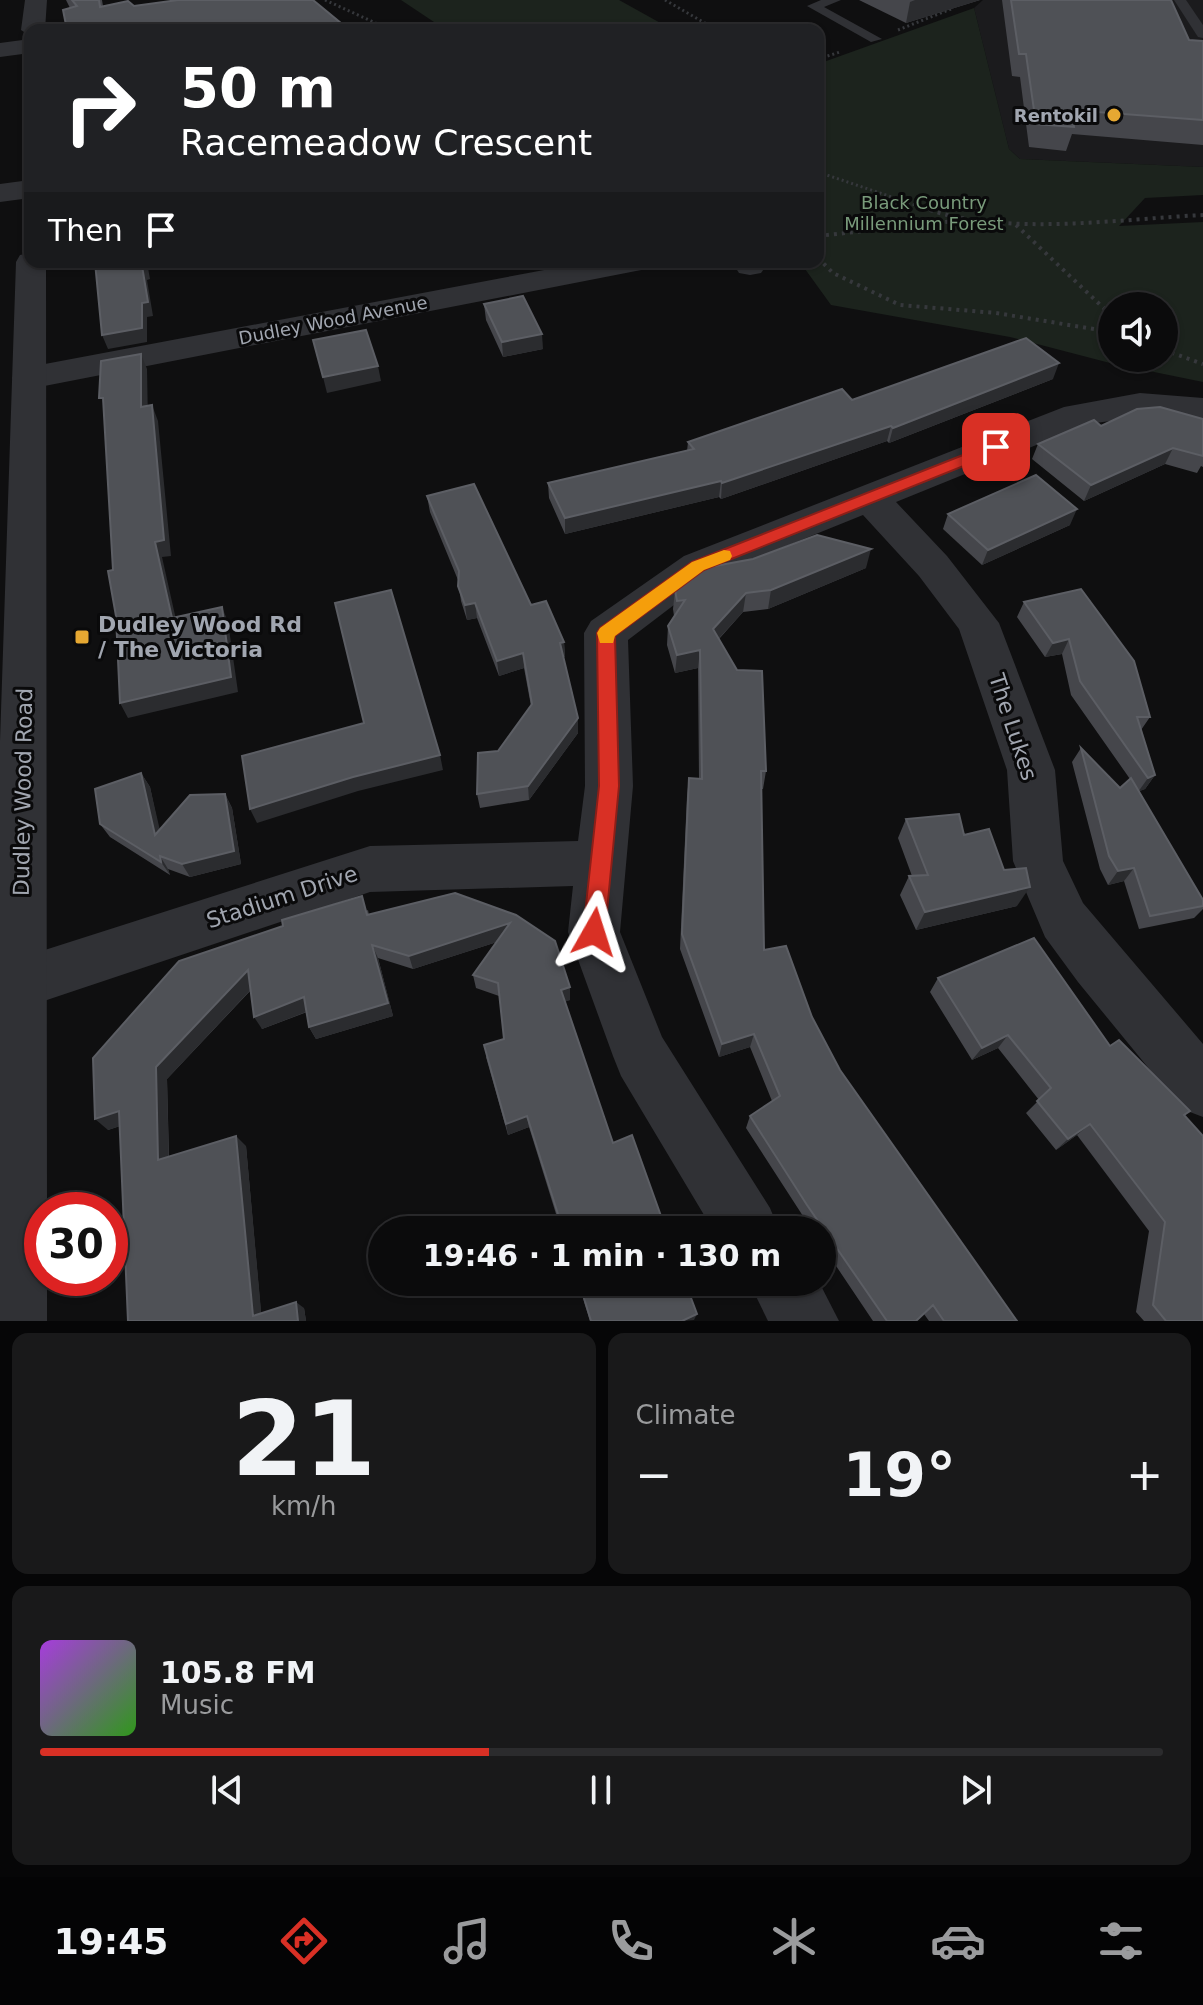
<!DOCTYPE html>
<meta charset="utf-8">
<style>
:root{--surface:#0b0b0c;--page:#19191a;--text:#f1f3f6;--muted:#9a9b9d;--line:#2b2b2d;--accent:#d93025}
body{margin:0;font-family:"DejaVu Sans",sans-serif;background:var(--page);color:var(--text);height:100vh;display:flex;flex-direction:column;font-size:30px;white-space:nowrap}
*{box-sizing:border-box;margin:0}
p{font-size:26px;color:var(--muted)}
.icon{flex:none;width:44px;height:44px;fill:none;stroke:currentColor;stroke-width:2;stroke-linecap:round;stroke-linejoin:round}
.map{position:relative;height:1321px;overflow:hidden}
.side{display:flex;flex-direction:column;gap:12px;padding:12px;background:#060607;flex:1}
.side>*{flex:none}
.hud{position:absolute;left:24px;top:24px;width:800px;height:244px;border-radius:16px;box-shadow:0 2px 6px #0004,0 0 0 2px var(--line);background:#202124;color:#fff;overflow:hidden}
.tools{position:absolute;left:1098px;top:292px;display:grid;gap:16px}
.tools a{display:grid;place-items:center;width:80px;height:80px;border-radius:50%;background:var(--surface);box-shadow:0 2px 6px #0004,0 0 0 2px var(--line);font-size:40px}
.speed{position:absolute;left:24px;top:1192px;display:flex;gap:16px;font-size:40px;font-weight:700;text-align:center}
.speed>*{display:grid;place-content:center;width:104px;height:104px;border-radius:50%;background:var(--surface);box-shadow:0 2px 6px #0004,0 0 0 2px var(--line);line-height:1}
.speed .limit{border:12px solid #d22;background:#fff;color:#111}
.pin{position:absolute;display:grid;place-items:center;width:68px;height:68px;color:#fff;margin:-34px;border-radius:16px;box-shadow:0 4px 12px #0006}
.me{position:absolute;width:88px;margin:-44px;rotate:6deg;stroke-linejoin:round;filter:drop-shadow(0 0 6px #0008)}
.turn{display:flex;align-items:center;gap:28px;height:168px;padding:0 24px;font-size:36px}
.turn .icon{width:104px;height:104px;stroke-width:2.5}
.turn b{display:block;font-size:56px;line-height:68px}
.then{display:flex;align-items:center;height:76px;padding:0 24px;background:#0003;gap:16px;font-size:30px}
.big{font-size:60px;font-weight:600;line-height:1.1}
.side .card{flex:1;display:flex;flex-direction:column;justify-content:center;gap:12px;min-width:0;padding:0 28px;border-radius:16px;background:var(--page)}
.side .dial{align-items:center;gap:0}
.dial b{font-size:104px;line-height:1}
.song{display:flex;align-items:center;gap:24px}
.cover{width:96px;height:96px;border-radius:12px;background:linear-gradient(135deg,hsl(280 70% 55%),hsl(110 70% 35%))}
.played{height:8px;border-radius:4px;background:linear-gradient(90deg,var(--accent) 40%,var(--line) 40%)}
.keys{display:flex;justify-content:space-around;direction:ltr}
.heat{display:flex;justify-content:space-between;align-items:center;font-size:44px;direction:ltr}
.side .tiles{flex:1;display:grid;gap:12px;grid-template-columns:1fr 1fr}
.card:last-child{grid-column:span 2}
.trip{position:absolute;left:368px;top:1216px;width:468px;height:80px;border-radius:40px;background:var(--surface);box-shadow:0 2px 6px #0004,0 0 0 2px var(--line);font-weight:600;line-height:80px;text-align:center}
.tabs{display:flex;height:128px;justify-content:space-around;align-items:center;background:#040405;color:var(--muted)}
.tabs .icon{width:56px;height:56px}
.tabs .on{color:var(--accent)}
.tabs b{font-size:36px;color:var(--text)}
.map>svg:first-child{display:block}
</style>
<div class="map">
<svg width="1203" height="1321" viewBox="0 0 1203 1321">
<rect width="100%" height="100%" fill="#0f0f10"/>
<path fill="#1b1b1d" d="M983 0H1203V167L1020 159 1009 149 974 8Z"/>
<g fill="#1c231d" fill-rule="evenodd">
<path d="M401 0H619L673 30H446Z"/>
<path d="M974 8 1009 149 1020 159 1203 167V195L1145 198 1119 226 1203 222V382L1110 363 1010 337 831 305 800 262H818V64ZM1112 306H1164V358H1112Z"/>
</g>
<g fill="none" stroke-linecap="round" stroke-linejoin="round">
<g stroke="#36383c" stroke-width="3" stroke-dasharray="2 3" stroke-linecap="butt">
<path d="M325 0 391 30"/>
<path d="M665 0 717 30"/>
<path d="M898 30 951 9 946 7"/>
<path d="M818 59 840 52"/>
<path d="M818 172 936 212"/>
</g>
<g stroke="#36383c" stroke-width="4" stroke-dasharray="3 5" stroke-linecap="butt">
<path d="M930 210C1007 236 1121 219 1203 215"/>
<path d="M1016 225 1112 316"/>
<path d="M818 236 955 221"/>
<path d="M818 258 833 273 900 305 996 313 1112 332"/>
<path d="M1164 350 1203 364"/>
</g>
<g fill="#303135" fill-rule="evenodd">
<path d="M821 0H841L824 7 882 39 871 42 807 6Z"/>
<path d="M1174 0H1186L1203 25V38L1198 37Z"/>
</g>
<g fill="#303135" fill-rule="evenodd">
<path d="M30 39V53L0 57V43Z"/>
<path d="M30 180V198L0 202V184Z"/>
<path d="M587 262H651L647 269 636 271 29 389 17 386 12 378 17 370 29 367Z"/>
<path d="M732 262H763L766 266 761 273 750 275 739 273Z"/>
<path d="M1140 393 1203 398V420L1155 415 1088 424 896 502 947 556 999 623 1055 770 1063 861 1083 903 1203 1044V1117L1182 1109 1078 982 1045 937 1013 861 1007 770 959 629 919 576 863 515 712 576 628 640 633 786 620 932 662 1037 770 1208 779 1230H713L621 1076 613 1056 568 932 573 886 370 892 20 1009 1 1002V964L370 846 578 841 585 786 584 633 591 621 684 556 1064 407Z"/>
<path d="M749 1282H819L839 1321H768Z"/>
</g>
<g fill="#303135" fill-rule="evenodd">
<path d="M25 0H47L45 30H30V36L21 30Z"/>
<path d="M30 253V262H46L47 1210H42V1278H47V1321H0V741L16 262 20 255Z"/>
</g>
</g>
<g fill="#45464b">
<path d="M66 0H102L103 6 128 1 134 6 178 0H313L342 24 345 30H67L63 10 70 8Z"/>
<path d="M859 0H980L906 23Z"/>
<path d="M1002 0H1171L1189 40 1203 41V145L1072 134 1066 151 1029 147 1020 77 1012 76Z"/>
<path d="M484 304 543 349 503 357 486 320Z"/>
<path d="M1053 379 889 443 887 441 721 499 719 497 565 534 549 498 548 483 687 451 688 442 852 400Z"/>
<path d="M1203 419V467L1201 466 1197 473 1165 464 1084 501 1032 459 1038 444 1101 426Z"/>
<path d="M427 496 531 605 564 642 565 657H563L578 733 529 800 480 808 477 794 498 751 531 706 524 668 499 676 477 618 467 620 461 601 458 580 430 512Z"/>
<path d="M948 514 1070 525 982 565 943 529Z"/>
<path d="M866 568 768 609 743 612 719 639 766 771 763 789H761L764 950 812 1017 840 1070 1017 1321H929L924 1314 916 1321H873L822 1245V1230H812L746 1128 750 1116 772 1101 750 1047 719 1057 680 949 687 796 689 778 699 779 698 668 675 673 667 645 668 626 674 616 673 609 675 590Z"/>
<path d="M1081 589 1150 717 1141 730 1155 775 1145 789 1139 791 1203 900V909L1194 918 1139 929 1124 881 1108 885 1100 869 1072 762 1081 748 1120 788 1130 779 1071 695 1062 654 1045 657 1017 617 1024 602Z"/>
<path d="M141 773 150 787 159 830 225 794 232 808 241 864 190 877 168 869 170 875 110 837 100 824Z"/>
<path d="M906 819 964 835 1017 906 916 930 900 895 909 876H912L898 838Z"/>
<path d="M455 893 570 987V1000L565 1001 613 1143 666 1230H561L529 1127 508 1135 486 1057 504 1039 499 996 476 988 473 975 497 942 413 969 378 958 393 1016 316 1039 309 1027 307 1012 262 1029 251 990 167 1079 169 1156 246 1146 261 1313 304 1308 306 1321H128L120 1126 108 1130 93 1058 368 910 369 915Z"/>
<path d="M938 978 1110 1046 1184 1115 1203 1321H1144L1136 1312 1149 1231 1077 1135 1056 1150 1026 1113 1039 1100 998 1048 972 1060 930 992Z"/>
<path d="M578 1282H685L694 1320 590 1321Z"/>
</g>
<g fill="#2b2c2f">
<path d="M915 0H980L906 23 910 2Z"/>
<path d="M144 262H147L150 279 147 280 153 316 147 317V342L108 349 102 335Z"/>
<path d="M542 334 543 349 503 357 502 342Z"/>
<path d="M141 354 147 369 148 423 141 407Z"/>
<path d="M1059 363 1053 379 889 443 893 428Z"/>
<path d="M378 366 381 381 327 393 323 377Z"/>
<path d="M152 405 158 421 171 556 162 557 179 633 172 618 155 542Z"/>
<path d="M891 426 887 441 721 499 722 483Z"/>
<path d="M1173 448 1165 464 1084 501 1091 485Z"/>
<path d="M721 481 719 497 565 534V518Z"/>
<path d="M1077 509 1070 525 982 565 988 550Z"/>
<path d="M871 549 866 568 768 609 771 590Z"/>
<path d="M746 593 743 612 711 647 713 629Z"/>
<path d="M475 603 477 618 467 620 465 605Z"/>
<path d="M222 607 228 622 238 692 128 718 120 703Z"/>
<path d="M1069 639 1062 654 1045 657 1053 643Z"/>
<path d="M564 642 565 657 560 658V643Z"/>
<path d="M700 650 698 668 675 673 677 655Z"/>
<path d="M523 653 524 668 499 676 497 661Z"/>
<path d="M578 718V733L529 800 528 786Z"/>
<path d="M440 755 443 770 358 791 257 823 250 809 353 777Z"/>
<path d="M141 773 150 787 164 848 155 835Z"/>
<path d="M1155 775 1145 789 1138 792 1148 778Z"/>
<path d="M225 794 232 808 241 864 190 877 182 864Z"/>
<path d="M160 856 168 869 170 875 161 862Z"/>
<path d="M1134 868 1124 881 1108 885 1118 871Z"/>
<path d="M1030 887 1017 906 916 930 925 912Z"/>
<path d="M510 923 512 937 413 969 409 956Z"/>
<path d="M372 945 378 958 393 1016 316 1039 309 1027Z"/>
<path d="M248 970 256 984 167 1079 169 1169 158 1160 156 1067Z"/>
<path d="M570 987V1000L562 1003 561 990Z"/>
<path d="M304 997 311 1010 262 1029 254 1017Z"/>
<path d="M754 1034 750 1047 719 1057 722 1044Z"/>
<path d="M1008 1035 998 1048 972 1060 982 1048Z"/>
<path d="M119 1111 132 1122 108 1130 95 1119Z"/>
<path d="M527 1116 529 1127 508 1135 506 1124Z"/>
<path d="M1090 1124 1077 1135 1056 1150 1068 1139Z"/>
<path d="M236 1136 246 1146 262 1321 253 1316Z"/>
<path d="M296 1302 304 1308 306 1321H298Z"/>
<path d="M697 1314 694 1320 681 1321Z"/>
</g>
<g fill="#4f5156" stroke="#5c5e64" stroke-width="2">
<path d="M72 0H99L100 7 128 1 134 6 178 0H313L342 24 345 30H67L63 10 77 6Z"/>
<path d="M1011 0H1171L1189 40 1203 41V120L1071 110 1074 127 1036 124 1026 54H1019Z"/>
<path d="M95 262H144L145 266H142L148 302 142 303V328L102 335Z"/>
<path d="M523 296 542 334 502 342 484 304Z"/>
<path d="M366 330 378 366 323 377 313 340Z"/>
<path d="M1026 338 1059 363 893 428 891 426 722 483 721 481 565 518 548 483 694 449 688 442 842 389 852 400Z"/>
<path d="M141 354V407L152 405 164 540 155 542 172 618 222 607 231 677 120 703 116 616 108 571 113 570 103 398H99L101 361Z"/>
<path d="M1160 407 1203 419V456L1173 448 1091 485 1038 444 1094 420 1101 426 1137 409Z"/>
<path d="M1036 475 1077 509 988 550 948 514Z"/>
<path d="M474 484 531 605 546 601 564 642 560 643 578 718 528 786 477 794 478 753 498 751 532 704 523 653 497 661 475 603 465 605 458 586 459 571 427 496Z"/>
<path d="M817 535 871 549 771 590 746 593 713 629 737 670 762 671 766 771H761L764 950 786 946 812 1017 840 1070 1017 1321H944L933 1305 916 1321H887L807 1205 750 1116 780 1096 754 1034 722 1044 682 934 689 778 702 779 700 650 677 655 668 626 685 600 677 601 675 590 704 568 753 559Z"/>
<path d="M1081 589 1134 661 1150 717H1137L1155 775 1148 778 1080 681 1069 639 1053 643 1024 602Z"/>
<path d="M391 590 440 755 353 777 250 809 242 756 364 723 335 603Z"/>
<path d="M1081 748 1120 788 1131 778 1203 900V906L1150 916 1134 868 1118 871 1109 856Z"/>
<path d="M141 773 155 835 190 795 225 794 234 851 182 864 160 856 161 862 100 824 95 789Z"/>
<path d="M959 814 964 835 989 829 1004 870 1026 868 1030 887 925 912 909 876 928 875 906 819Z"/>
<path d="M455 893 516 915 555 941 570 987 561 990 613 1143 632 1135 666 1230H563L527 1116 506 1124 484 1045 504 1039 498 983 473 975 510 923 409 956 372 945 388 1003 309 1027 304 997 254 1017 248 970 156 1067 158 1160 236 1136 253 1316 296 1302 298 1321H128L119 1111 95 1119 93 1058 179 961 283 926 282 920 362 896 367 915Z"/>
<path d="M1034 938 1110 1046 1119 1040 1190 1111 1184 1115 1203 1136V1321H1166L1153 1305 1165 1222 1090 1124 1068 1139 1037 1101 1051 1088 1008 1035 982 1048 938 978Z"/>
<path d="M579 1282H685L697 1314 682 1321H591Z"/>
</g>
<path fill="#d93025" stroke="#8d1f18" stroke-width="2" d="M996 442 1003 447 1001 451 704 570 615 636 619 786 605 932 602 939 594 942 586 939 583 932 599 786 597 633 600 628 692 562Z"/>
<path fill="#f59e0b" d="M724 550 730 551 732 556 730 560 704 570 615 636 613 643H600L597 633 600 628 692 562Z"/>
<g fill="#e6a832" stroke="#0a0a0b" stroke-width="3">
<circle cx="1114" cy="115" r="8"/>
<rect x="74" y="629" width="16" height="16" rx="4"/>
</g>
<g text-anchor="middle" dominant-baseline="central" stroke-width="6" stroke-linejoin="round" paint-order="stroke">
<g font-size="18" font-weight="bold" fill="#a1a6b0" stroke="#0a0a0b" text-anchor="end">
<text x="1098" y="115">Rentokil</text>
</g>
<g font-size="18" fill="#799b7b" stroke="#0a0a0b">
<text x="924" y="202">Black Country<tspan x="924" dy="21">Millennium Forest</tspan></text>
</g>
<g font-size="18" fill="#a1a6b0" stroke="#0a0a0b">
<text transform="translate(333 320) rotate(-11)">Dudley Wood Avenue</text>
</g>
<g font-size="22" font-weight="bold" fill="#a1a6b0" stroke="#0a0a0b" text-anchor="start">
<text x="98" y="624">Dudley Wood Rd<tspan x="98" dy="25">/ The Victoria</tspan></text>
</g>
<g font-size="22" fill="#a1a6b0" stroke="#0a0a0b">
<text transform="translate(1013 727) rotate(72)">The Lukes</text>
<text transform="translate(23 792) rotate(-89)">Dudley Wood Road</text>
<text transform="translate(282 897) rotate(-18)">Stadium Drive</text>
</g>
</g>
</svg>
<div class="tools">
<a><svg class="icon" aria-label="sound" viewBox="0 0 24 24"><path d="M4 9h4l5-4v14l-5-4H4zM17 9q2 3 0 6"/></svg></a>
</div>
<div class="speed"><div class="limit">30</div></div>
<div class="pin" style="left:996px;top:447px;background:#d93025"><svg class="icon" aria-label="arrive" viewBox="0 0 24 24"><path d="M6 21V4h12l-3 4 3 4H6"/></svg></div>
<svg class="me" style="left:594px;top:932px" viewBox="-20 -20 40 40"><path d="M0-17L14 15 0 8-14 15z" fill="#d93025" stroke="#fff" stroke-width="4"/></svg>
<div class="trip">19:46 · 1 min · 130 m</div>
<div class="hud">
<div class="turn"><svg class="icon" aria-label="right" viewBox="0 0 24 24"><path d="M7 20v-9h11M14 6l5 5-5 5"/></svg><div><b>50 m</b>Racemeadow Crescent</div></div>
<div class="then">Then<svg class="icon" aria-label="arrive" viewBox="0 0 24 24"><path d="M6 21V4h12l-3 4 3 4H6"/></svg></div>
</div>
</div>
<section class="side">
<div class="tiles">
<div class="card dial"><b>21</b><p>km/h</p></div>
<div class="card"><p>Climate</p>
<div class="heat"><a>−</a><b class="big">19°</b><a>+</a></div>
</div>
<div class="card">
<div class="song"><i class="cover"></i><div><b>105.8 FM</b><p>Music</p></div></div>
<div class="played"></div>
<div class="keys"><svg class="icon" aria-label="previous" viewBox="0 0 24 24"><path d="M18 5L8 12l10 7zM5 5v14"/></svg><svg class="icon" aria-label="pause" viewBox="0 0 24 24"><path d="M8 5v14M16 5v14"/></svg><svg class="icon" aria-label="next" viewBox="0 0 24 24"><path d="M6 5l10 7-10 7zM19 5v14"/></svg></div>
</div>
</div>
</section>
<nav class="tabs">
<b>19:45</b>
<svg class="icon on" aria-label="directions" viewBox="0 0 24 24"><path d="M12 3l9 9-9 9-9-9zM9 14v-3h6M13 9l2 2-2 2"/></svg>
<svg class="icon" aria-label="music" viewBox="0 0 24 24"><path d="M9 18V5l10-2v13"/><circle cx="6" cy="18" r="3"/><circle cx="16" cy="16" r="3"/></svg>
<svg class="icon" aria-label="phone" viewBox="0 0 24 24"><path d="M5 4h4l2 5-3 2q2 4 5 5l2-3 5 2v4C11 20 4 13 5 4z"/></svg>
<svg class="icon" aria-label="climate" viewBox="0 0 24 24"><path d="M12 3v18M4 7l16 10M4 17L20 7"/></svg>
<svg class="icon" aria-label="car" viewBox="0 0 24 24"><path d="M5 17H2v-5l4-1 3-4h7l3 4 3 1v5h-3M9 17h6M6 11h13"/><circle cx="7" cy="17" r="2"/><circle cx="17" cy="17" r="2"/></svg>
<svg class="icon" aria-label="filters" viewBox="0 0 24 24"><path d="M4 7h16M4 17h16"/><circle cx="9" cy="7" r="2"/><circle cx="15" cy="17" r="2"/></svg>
</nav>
